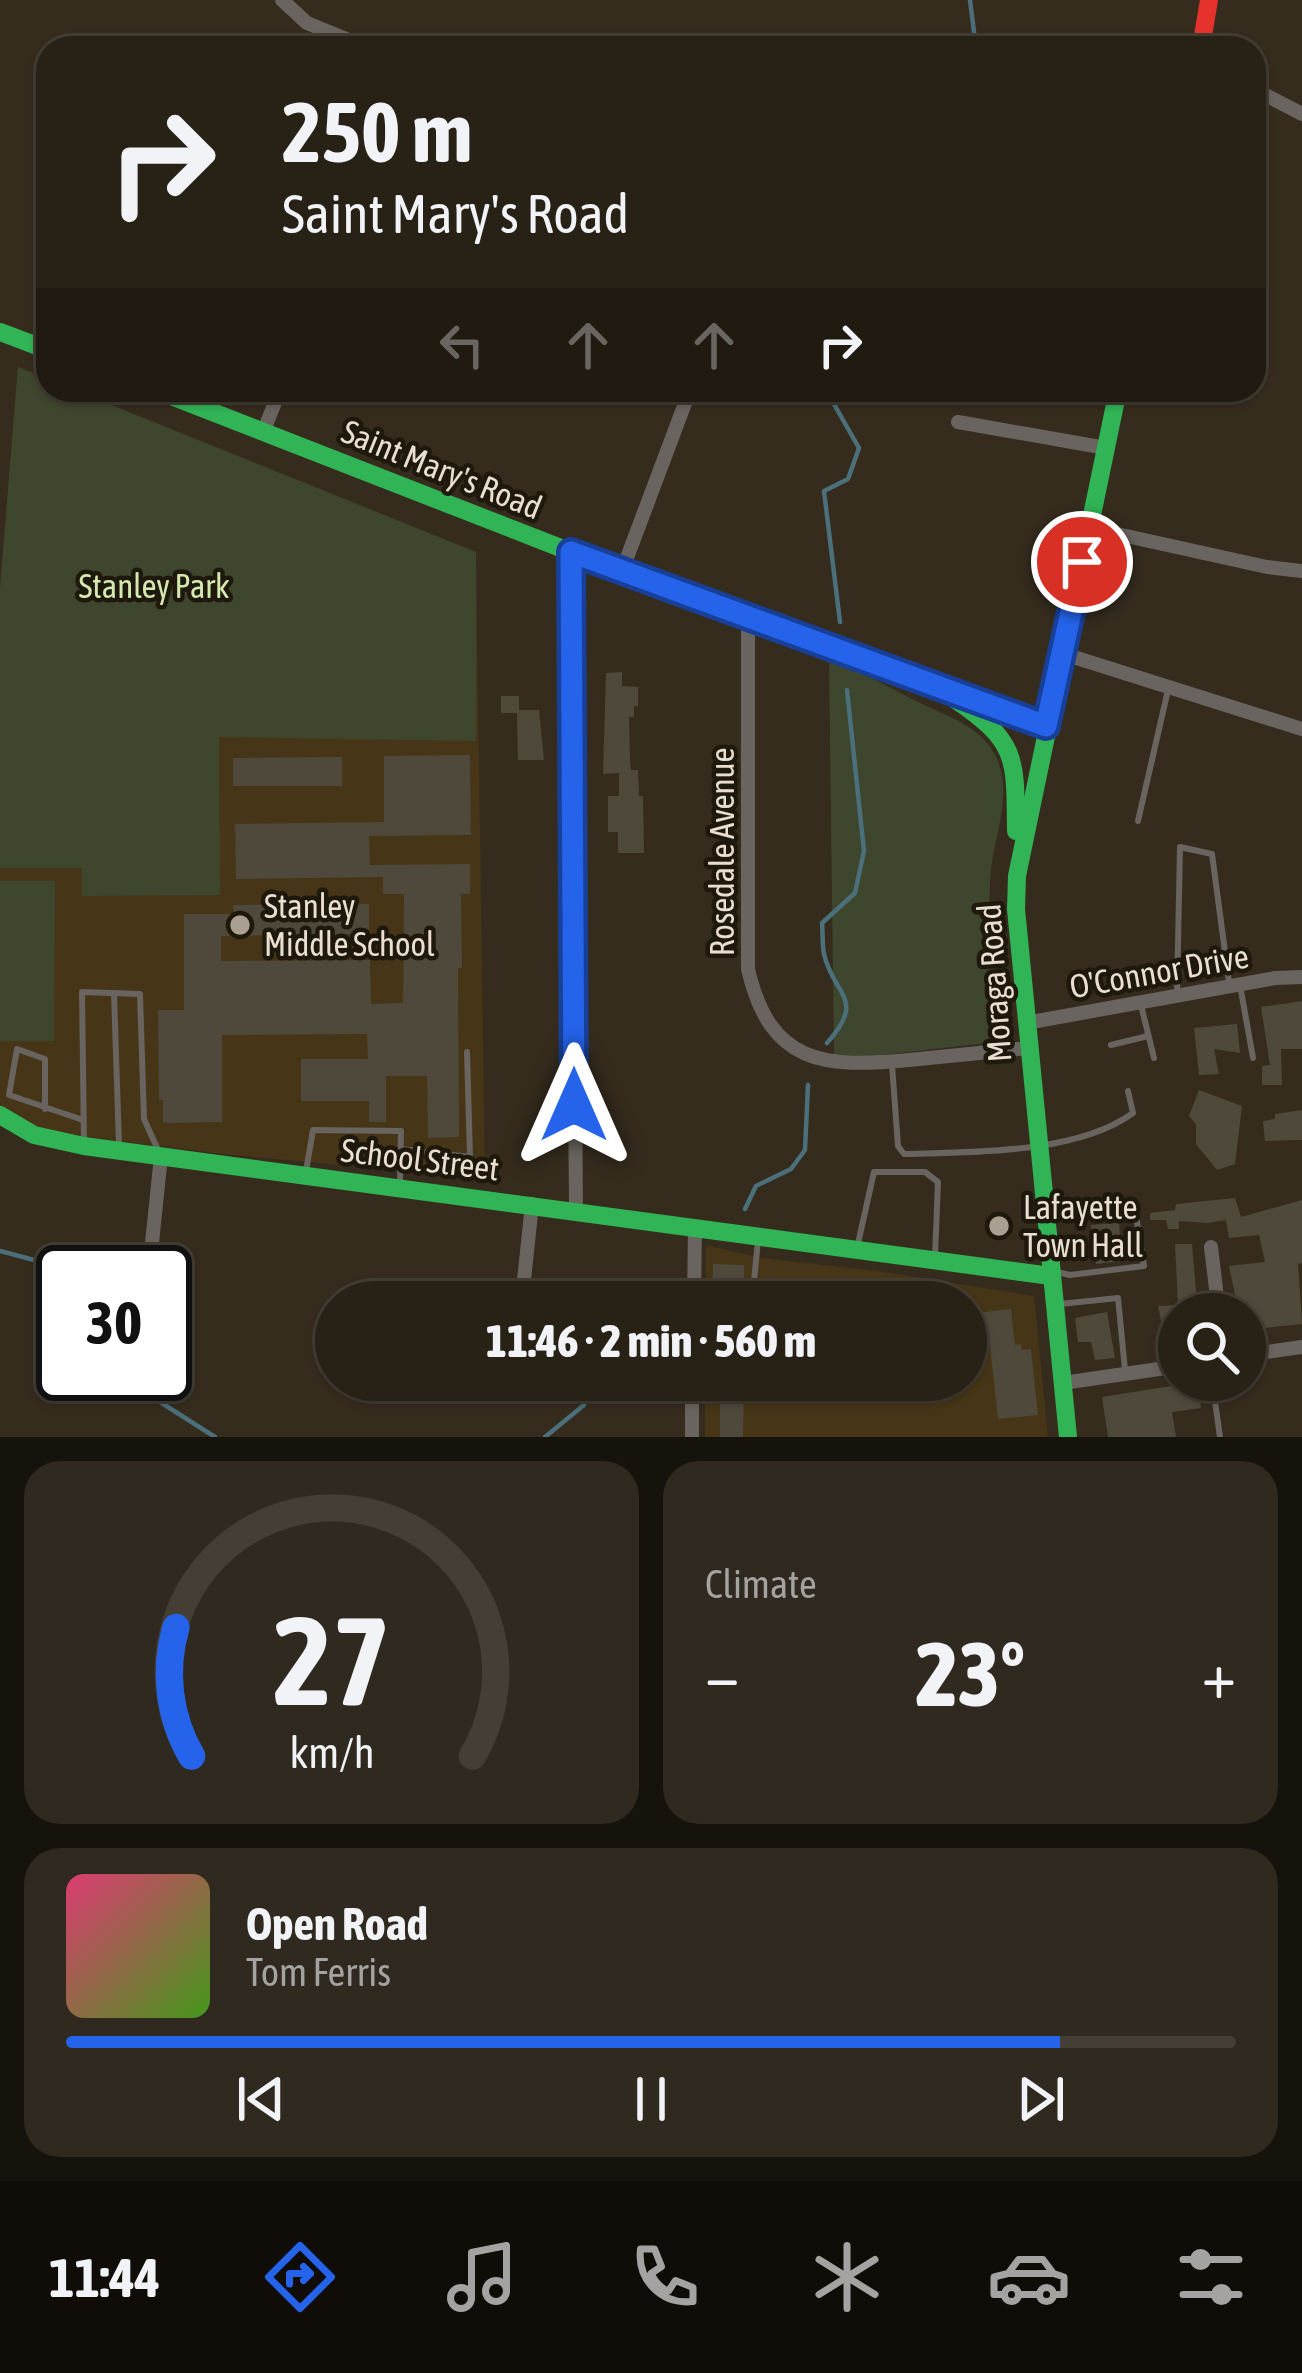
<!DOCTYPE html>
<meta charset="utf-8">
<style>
:root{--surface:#282116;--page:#30291f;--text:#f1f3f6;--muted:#a5a3a1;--line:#443e35;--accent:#2563eb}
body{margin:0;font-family:"Asap Condensed",sans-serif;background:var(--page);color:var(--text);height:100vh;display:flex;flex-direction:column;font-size:45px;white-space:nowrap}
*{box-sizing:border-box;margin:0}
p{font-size:39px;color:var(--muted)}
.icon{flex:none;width:66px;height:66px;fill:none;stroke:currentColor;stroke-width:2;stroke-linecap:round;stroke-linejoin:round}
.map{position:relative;height:1437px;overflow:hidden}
.panel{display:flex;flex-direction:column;gap:24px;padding:24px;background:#16120c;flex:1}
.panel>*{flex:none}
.guide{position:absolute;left:36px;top:36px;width:1230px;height:366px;border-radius:36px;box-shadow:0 3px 9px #0004,0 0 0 3px var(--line);background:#282116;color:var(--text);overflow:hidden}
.fabs{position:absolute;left:1158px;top:1293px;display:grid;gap:24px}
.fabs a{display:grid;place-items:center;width:108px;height:108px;border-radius:50%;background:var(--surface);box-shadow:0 3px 9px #0004,0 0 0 3px var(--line);font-size:60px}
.speed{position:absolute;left:36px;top:1245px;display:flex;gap:24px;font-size:60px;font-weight:700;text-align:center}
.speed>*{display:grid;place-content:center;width:156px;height:156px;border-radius:50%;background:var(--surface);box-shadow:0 3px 9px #0004,0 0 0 3px var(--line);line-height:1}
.speed .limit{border:6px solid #111;border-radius:18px;background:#fff;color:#111}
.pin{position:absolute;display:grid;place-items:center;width:102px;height:102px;color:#fff;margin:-51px;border:6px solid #fff;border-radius:50%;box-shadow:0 3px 12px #0007}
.me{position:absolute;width:132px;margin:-66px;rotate:0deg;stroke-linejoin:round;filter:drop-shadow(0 0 9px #0008)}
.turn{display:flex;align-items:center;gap:42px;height:252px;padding:0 48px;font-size:54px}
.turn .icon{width:156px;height:156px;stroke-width:2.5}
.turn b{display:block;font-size:84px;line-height:102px}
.lanes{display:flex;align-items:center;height:114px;padding:0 48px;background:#0003;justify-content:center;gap:60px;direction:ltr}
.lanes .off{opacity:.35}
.big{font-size:90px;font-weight:800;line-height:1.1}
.panel .card{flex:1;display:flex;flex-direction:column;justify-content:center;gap:18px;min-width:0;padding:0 42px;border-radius:36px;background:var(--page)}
.panel .dial{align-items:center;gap:0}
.dial svg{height:312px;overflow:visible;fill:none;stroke:var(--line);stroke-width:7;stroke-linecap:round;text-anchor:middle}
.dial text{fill:var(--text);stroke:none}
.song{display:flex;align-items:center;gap:36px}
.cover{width:144px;height:144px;border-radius:18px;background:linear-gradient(135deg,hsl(340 70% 55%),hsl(100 70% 35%))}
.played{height:12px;border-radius:6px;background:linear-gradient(90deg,var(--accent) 85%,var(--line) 85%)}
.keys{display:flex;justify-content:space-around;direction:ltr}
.heat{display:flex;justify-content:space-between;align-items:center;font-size:66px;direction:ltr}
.panel .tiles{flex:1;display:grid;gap:24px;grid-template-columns:1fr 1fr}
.card:last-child{grid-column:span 2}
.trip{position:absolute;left:315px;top:1281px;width:672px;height:120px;border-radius:60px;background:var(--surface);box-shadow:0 3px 9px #0004,0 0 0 3px var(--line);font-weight:800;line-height:120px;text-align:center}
.dock{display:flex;height:192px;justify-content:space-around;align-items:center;background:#100d09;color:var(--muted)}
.dock .icon{width:84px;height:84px}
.dock .selected{color:var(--accent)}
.dock b{font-size:54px;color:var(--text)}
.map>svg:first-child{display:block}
</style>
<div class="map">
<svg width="1302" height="1437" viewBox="0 0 1302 1437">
<rect width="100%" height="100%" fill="#352c1e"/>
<g fill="#463516">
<path d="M18 367 48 379V390H74L476 552 485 1179 222 1154 19 1128 0 1109V589Z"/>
<path d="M706 1245 761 1258 877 1271 1034 1296 1048 1437H705V1380H966V1302H706Z"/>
</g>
<g fill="#3f462e">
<path d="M18 367 48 379V390H74L476 552V741L219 737 220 895 82 896V868H0V589Z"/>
<path d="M829 660C858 671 885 684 912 699 948 718 990 726 1001 771 1010 806 991 846 990 881 987 929 1000 988 1005 1037L996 1042 863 1057 834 1056Z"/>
<path d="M0 881H55L54 1041H0Z"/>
</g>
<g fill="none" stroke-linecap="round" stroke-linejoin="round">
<g stroke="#4b6f7b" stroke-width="4.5">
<path d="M970 0 976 48"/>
<path d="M826 390 859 448 848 479 824 491 840 622"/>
<path d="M827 1043C867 998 834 997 824 954 822 944 823 933 822 923L855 893 864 851 847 690"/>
<path d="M745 1209 756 1186 791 1169 805 1150 808 1085"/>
<path d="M0 1251 49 1264 63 1285"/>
<path d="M116 1374 215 1437"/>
<path d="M545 1437 584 1405"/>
</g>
</g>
<g fill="#4f493c">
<path d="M622 672V686L638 687V706H634V717H629L630 759 631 770H638L639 796H643L644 853H618V832H608V796H619V773L603 774 606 673Z"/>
<path d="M501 696H519V710H539L544 760H518L517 713H501Z"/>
<path d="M470 755 471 835 369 836 370 865 470 864V894H461L462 968H458L459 1137 428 1138 427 1076H386V1122H369V1101H301V1059H368L367 1034 222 1035V1122L163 1123V1100H159L158 1010H184V914H234L233 905 369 904V934L221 936V961L370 960 371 1004 403 1003 404 894H383V877L236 879 235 824 384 822V756Z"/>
<path d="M342 757V786H233V758Z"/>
<path d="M1302 1001V1049H1281L1282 1085H1262V1066L1270 1065 1261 1007Z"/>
<path d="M1237 1024 1240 1053 1214 1049 1219 1074 1199 1075 1194 1028Z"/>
<path d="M1199 1090 1242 1106 1235 1164 1217 1170 1196 1144V1124L1189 1116Z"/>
<path d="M1302 1110V1140L1265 1141 1263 1121 1275 1119V1114Z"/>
<path d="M1235 1198 1241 1217 1302 1200V1263L1298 1264 1302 1324 1245 1330V1302L1237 1304 1229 1266 1265 1262 1259 1235 1229 1238 1226 1220 1207 1223 1179 1221V1229H1168L1166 1220H1150V1213L1175 1210 1176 1204Z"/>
<path d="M1119 1223 1122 1261 1096 1264 1091 1225Z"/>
<path d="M1175 1244H1192L1198 1314H1179V1341L1166 1344 1158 1306 1178 1305Z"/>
<path d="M713 1264 744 1265V1302H712Z"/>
<path d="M892 1284 894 1302H864L863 1287Z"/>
<path d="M1011 1309 1015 1345 1021 1344 1022 1350 1031 1349 1038 1415 998 1419 989 1336 966 1339V1314Z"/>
<path d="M1107 1312 1115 1358 1095 1360 1091 1342H1078L1075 1318Z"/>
<path d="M720 1380H744L743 1437H720Z"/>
<path d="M1197 1382 1201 1408 1172 1412 1176 1437H1108L1102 1397Z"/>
</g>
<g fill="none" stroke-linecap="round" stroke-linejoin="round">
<g stroke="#69645f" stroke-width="6">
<path d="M1138 821 1168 690"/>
<path d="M1240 985 1253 1058"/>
<path d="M114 993 119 1145"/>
<path d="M1177 995 1180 847 1212 854 1229 982"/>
<path d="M1141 1005 1154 1058"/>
<path d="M1111 1045 1148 1036"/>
<path d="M892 1065 898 1146 904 1154C972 1152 1077 1154 1133 1113L1128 1091"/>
<path d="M45 1109V1059L17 1049 9 1095 83 1120"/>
<path d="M84 1143 82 992 140 994 144 1119 159 1152"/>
<path d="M401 1149 470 1157 467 1052"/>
<path d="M306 1171 313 1130 401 1131 400 1185"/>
<path d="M1049 1217 1134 1203 1144 1266 1070 1275 1057 1272"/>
<path d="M857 1248 874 1172H925L938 1182 935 1257"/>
<path d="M752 1302 758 1240"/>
<path d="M1060 1304 1118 1298 1125 1370"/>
<path d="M1212 1380 1220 1437"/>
</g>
<g stroke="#69645f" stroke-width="14">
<path d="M282 0 307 23 368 48"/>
<path d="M1254 89 1302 114"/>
<path d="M958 422 1106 448"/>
<path d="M264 430 280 390"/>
<path d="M1090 528 1267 567 1302 571"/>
<path d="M571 552 576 1210"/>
<path d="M622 571 690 390"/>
<path d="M748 616V969C770 1065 824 1068 909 1060 949 1056 989 1052 1029 1048"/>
<path d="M1064 654 1302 729"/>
<path d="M1026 1023 1275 978 1302 977"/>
<path d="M1211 1247 1219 1314"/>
<path d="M149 1272 161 1156"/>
<path d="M517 1302 524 1280 532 1204"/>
<path d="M694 1302 695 1228"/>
<path d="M1245 1355 1302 1347"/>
<path d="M1063 1383 1179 1366"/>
<path d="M692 1437V1380"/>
</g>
<g stroke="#30b455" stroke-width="18">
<path d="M0 332 48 350"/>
<path d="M156 390 571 552 1045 726"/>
<path d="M956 700C1019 743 1015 759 1016 831"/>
<path d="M0 1115 34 1135 84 1146 1051 1276"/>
<path d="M1068 1437 1016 909 1017 876 1118 390"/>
</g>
<path stroke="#e5322d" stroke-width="18" d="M1201 48 1209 0"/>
</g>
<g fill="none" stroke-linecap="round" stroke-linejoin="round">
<defs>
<path id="route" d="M574 1105 571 552 1046 726 1082 562"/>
</defs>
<use href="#route" stroke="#184099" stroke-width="30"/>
<use href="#route" stroke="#2563eb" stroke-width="21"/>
</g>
<g fill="#aaa092" stroke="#1f180d" stroke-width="4.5">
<circle cx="240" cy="925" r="12"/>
<circle cx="999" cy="1226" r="12"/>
</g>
<g text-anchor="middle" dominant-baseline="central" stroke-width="9" stroke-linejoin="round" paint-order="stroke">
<g font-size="33" fill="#e9dfd0" stroke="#1f180d">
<text transform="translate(442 469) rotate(22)">Saint Mary's Road</text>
<text transform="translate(722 852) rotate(-90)">Rosedale Avenue</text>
<text transform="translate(1159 971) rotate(-10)">O'Connor Drive</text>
<text transform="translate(994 983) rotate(-94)">Moraga Road</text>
<text transform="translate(420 1159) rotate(7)">School Street</text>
</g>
<g font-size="33" fill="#d4e9af" stroke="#1f180d">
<text x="154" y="586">Stanley Park</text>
</g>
<g font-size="33" fill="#e9dfd0" stroke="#1f180d" text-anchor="start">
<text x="264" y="906">Stanley<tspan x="264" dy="38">Middle School</tspan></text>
<text x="1023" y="1207">Lafayette<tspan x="1023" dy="38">Town Hall</tspan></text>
</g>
</g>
</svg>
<div class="fabs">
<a><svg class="icon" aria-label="search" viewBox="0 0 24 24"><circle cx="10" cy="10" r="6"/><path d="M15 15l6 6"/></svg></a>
</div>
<div class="speed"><div class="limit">30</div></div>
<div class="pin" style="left:1082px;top:562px;background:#d93025"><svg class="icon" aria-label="arrive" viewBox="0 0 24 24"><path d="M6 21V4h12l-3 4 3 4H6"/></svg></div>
<svg class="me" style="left:574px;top:1105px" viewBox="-20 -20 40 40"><path d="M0-17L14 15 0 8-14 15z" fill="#2563eb" stroke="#fff" stroke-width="4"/></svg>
<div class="trip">11:46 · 2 min · 560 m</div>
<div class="guide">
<div class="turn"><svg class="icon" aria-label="right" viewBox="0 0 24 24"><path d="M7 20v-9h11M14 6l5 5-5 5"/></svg><div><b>250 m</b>Saint Mary's Road</div></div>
<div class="lanes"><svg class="icon off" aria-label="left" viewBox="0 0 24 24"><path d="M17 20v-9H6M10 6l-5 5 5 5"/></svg><svg class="icon off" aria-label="ahead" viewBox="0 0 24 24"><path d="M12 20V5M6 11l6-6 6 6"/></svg><svg class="icon off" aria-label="ahead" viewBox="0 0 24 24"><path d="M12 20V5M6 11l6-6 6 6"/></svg><svg class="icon" aria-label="right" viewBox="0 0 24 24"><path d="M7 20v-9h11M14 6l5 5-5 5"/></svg></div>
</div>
</div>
<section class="panel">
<div class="tiles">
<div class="card dial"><svg viewBox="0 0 100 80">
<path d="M14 69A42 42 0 1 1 86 69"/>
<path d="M14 69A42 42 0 0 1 10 36" stroke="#2563eb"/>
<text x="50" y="56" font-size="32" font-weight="700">27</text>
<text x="50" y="72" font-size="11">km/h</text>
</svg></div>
<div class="card"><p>Climate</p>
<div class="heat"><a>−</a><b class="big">23°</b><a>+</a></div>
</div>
<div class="card">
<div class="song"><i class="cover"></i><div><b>Open Road</b><p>Tom Ferris</p></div></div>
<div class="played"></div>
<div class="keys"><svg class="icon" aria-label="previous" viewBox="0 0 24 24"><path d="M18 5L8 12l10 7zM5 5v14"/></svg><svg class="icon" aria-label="pause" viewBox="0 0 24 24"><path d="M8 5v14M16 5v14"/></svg><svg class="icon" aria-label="next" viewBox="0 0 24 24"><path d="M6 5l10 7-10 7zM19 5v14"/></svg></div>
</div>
</div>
</section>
<nav class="dock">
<b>11:44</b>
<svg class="icon selected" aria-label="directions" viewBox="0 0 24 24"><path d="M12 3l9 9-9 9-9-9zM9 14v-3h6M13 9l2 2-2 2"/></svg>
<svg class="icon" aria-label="music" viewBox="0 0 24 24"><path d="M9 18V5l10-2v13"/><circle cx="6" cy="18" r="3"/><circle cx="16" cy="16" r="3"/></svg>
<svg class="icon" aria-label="phone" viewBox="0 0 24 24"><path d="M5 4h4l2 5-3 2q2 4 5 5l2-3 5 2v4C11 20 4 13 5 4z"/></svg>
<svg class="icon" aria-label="climate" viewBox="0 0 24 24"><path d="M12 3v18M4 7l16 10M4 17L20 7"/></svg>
<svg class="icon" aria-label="car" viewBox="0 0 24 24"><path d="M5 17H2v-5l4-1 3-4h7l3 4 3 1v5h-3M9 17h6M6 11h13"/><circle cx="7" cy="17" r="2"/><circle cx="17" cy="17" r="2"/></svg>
<svg class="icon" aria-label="filters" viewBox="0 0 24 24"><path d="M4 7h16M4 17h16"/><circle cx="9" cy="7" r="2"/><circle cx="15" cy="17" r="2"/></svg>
</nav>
